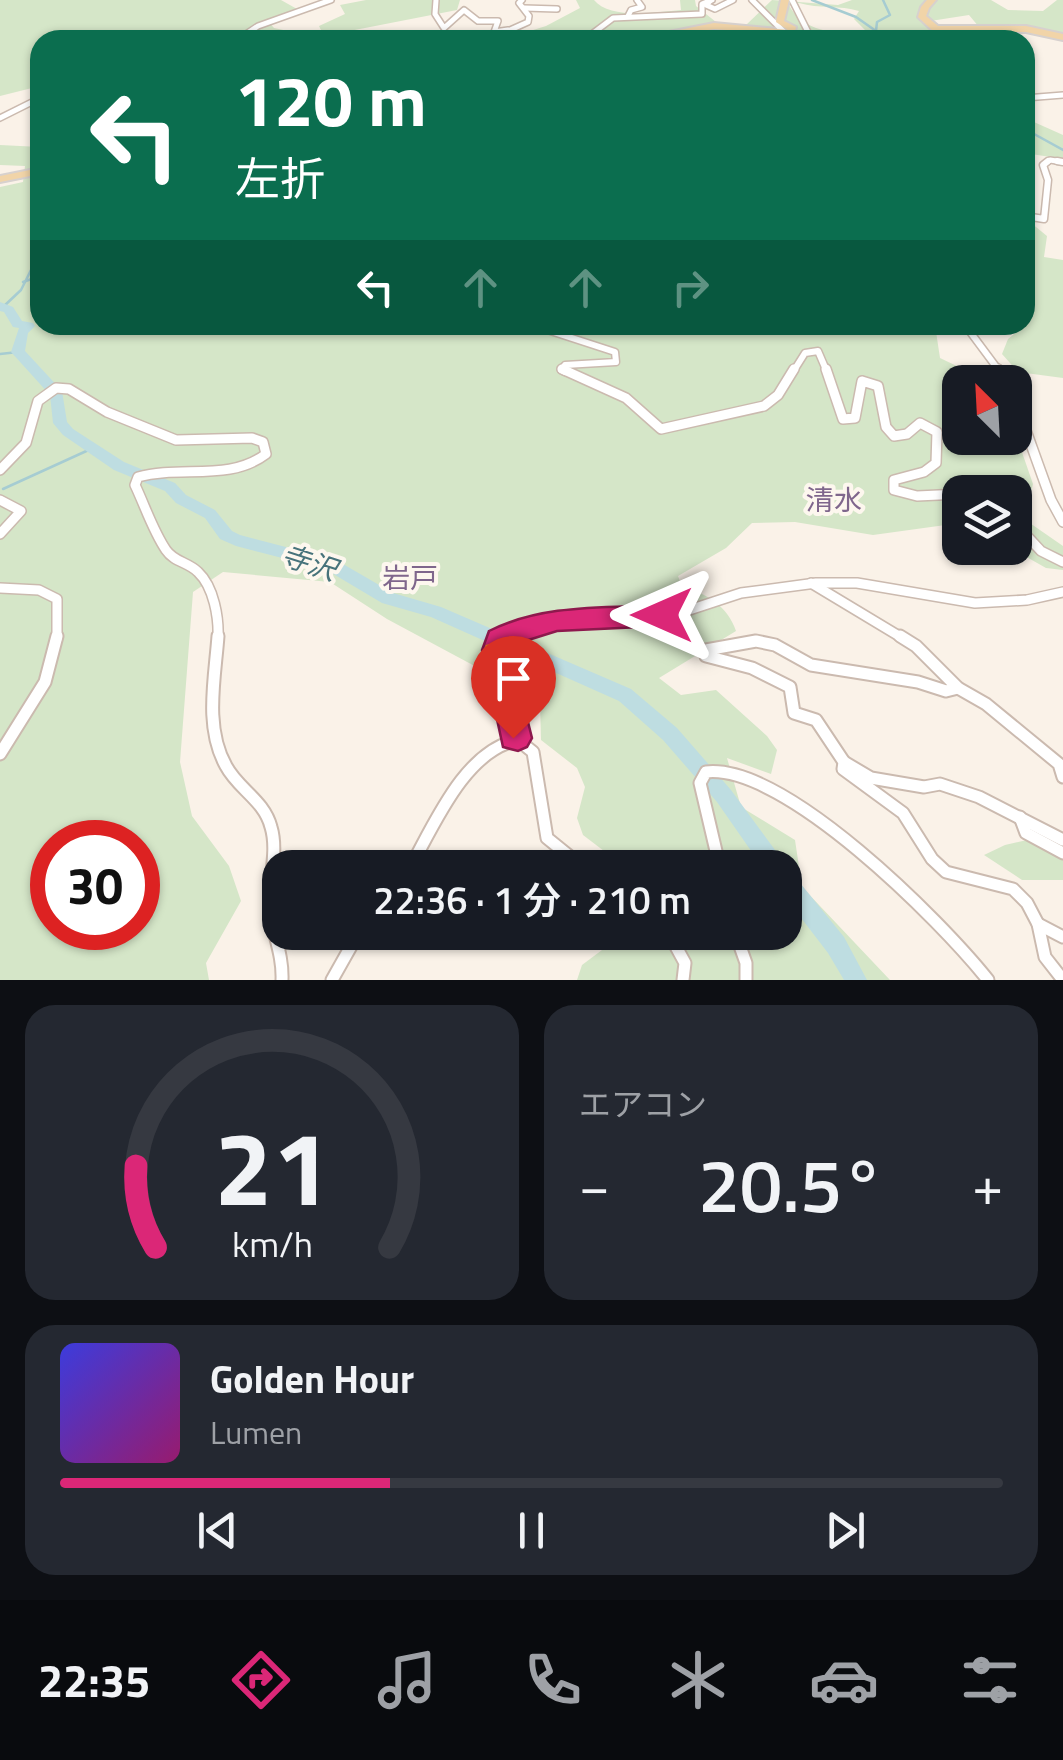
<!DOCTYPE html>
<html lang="ja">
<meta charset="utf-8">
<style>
:root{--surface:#171b24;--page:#242831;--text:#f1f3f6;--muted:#9ea1a6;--line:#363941;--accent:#db2777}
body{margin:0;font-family:"Titillium Web","Noto Sans JP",sans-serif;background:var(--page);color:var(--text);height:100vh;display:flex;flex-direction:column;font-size:38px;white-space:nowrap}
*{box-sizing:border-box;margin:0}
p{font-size:32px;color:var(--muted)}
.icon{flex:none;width:55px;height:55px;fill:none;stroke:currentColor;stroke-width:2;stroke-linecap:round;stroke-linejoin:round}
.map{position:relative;height:980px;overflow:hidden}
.panel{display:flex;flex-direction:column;gap:25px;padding:25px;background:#0d0f14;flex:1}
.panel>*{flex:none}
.banner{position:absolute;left:30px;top:30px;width:1005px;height:305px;border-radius:30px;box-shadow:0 2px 8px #0004;background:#0b6e4f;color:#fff;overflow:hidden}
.needle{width:65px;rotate:336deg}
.tools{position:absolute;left:942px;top:365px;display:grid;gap:20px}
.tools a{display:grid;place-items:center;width:90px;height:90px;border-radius:20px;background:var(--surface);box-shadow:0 2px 8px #0004;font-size:50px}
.speed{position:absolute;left:30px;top:820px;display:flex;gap:20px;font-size:50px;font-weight:700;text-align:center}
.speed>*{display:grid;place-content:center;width:130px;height:130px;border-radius:50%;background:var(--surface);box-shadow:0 2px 8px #0004;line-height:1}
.speed .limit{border:15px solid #d22;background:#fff;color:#111}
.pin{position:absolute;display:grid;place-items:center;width:85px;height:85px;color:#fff;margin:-102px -42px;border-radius:50% 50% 50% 0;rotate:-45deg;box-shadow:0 0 10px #0007}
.pin .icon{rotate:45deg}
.me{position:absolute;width:110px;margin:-55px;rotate:270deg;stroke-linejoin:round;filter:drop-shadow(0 0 8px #0008)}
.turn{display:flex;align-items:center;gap:35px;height:210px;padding:0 40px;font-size:45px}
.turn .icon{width:130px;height:130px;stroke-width:2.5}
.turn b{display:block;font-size:70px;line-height:85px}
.lanes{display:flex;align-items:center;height:95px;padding:0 40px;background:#0003;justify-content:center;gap:50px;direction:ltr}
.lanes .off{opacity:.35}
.big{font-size:75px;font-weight:600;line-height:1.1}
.panel .tile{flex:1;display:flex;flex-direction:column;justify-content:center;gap:15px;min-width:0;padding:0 35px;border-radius:30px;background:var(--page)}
.panel .dial{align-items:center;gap:0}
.dial svg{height:260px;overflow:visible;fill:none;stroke:var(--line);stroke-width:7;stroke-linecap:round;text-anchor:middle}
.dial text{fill:var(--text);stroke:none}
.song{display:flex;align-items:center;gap:30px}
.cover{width:120px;height:120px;border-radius:15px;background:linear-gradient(135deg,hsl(240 70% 55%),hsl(320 70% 35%))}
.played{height:10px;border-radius:5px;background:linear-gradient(90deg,var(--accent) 35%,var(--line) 35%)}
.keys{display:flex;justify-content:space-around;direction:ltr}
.heat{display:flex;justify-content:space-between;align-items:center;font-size:55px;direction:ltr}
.panel .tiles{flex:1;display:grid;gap:25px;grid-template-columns:1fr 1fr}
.tile:last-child{grid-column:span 2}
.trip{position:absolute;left:262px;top:850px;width:540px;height:100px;border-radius:30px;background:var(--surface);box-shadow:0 2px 8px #0004;font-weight:600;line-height:100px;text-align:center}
.tab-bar{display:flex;height:160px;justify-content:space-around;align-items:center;background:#090b0e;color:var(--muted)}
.tab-bar .icon{width:70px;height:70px}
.tab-bar .on{color:var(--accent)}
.tab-bar b{font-size:45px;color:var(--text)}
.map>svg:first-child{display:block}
</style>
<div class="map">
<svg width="1063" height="980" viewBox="0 0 1063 980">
<rect width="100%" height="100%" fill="#faf2e8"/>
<g fill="#d5e6c8" fill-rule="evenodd">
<path d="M0 0H281L297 9 267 20 274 28 288 31 285 40H40V86L0 96Z"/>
<path d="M366 0H460L457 10 324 36 319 26 345 14 340 5Z"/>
<path d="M576 0H594C610 20 656 12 681 10L680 0H695L696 6 721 26 746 25 772 0 838 5 852 0H991L1008 10 1043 11 1057 0H1063V34L1027 26 979 27 969 15 924 22 930 29 953 33C929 46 913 36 888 33L885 40H626L587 30 513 40 514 36 546 26 580 8ZM799 3C819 9 840 5 859 11L854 19 865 30C839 35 803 33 789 5Z"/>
<path d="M1025 118 1063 135V159L1025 153Z"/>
<path d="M0 145 40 147V325H935L940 358 963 369 967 382H960V438H1015V432L1033 484 1024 519 1063 546V570L1046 568 1016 551 1015 492H960V523L873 535 795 522 752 523 726 548 678 576 682 587C707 593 728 607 736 631L659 678 681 695 716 690 767 736 777 750 771 774 727 758 741 807 795 840 802 887 890 980H577L582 965 602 950 656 948 687 933 785 932V868L625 867 583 835 577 818 585 787 577 768 541 740 540 701 387 619 330 582 223 572 193 592 180 762 192 816 229 866 241 901 206 963 209 980H0V187L23 182 25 166 0 165ZM52 842H138V928H52Z"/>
<path d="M1025 218 1047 236 1044 257 1063 260V378L1018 372 1002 354 1008 339 1025 325Z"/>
<path d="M1063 832V880H1022L984 855 1005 845Z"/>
</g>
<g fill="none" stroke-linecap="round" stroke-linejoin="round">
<g stroke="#a6ccd2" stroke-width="2.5">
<path d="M812 0 856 17 876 31"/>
<path d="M875 40 877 22 890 15 883 0"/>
<path d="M1025 129 1063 150"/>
<path d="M40 239 36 243 40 245"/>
<path d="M23 282 40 276"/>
<path d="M3 307 21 290 40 252"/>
<path d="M0 354 18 352"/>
<path d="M3 489 93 448"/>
</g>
<path fill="#bedde1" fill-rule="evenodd" d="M0 302 13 307 22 321 33 323 35 326 28 333 25 351 62 391 67 422 73 429 124 462 175 483 186 495 215 510 232 531 240 535 336 560 393 593 441 607 631 689 677 728 731 790 783 861 786 868 785 870 792 873 844 937 867 980H844L828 953 785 897V868H763L717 802 663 740 619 701 431 617 382 603 325 569 236 546 220 539 205 518 176 503 165 491 114 470 63 435 53 423 50 395 11 352 19 328 13 327 4 312 0 311Z"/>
<defs>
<g id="street-far3">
<path d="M436 0 435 14 444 28 464 10 478 21H498L494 32 508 30"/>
<path d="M752 0 785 33"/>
<path d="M792 0 812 40"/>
<path d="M710 1 706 5 715 9 733 0"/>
<path d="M524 8 557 9"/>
<path d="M628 16 631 10 642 7 637 0"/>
<path d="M237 40 258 26 331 0"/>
<path d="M488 40 528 22 529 16 519 3 522 0"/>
<path d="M584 40 613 18 702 14V4L712 0"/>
<path d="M1025 98 1063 95"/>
<path d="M0 118 40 98"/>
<path d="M1045 164 1050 160 1063 162"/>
</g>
<g id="street-far2">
<path d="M1057 161 1063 162"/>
<path d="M1025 216 1044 219 1048 180 1043 165 1048 161"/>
<path d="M532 325 615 352 616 362 565 365 561 370 565 372"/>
<path d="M965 325 1000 372"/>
<path d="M793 372 805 353 818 351 827 372"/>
</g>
<g id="street-far1">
<path d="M562 369 626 398 661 429 764 406 778 395 794 369"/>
<path d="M826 369 843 419 855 418 862 381 878 386 886 427 894 436 907 434 920 423 937 432 936 463 924 472 894 480V490L917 496 960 494"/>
<path d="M998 369 1006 382"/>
<path d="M1015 400 1051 500 1063 522"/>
<path d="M0 470 26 443 38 401 56 388 69 389 107 412 176 440 252 438 263 442 266 454C229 482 181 465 138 477L135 485C145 506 153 531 166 550 174 562 188 562 198 572 214 587 219 618 218 639"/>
<path d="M981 492H1003"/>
<path d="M0 500 21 511 0 534"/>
<path d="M1015 523 1041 551 1063 562"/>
<path d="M811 583 904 639"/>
<path d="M0 588 39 590 57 599V639"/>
<path d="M500 639 518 629 612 615H674L741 593 816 583H857L975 603 1027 600 1063 592"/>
</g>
<g id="street">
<path d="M218 636C215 678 204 727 226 766 238 789 264 800 271 827 279 853 267 885 270 912 274 936 283 956 282 980"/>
<path d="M503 636 494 645 518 739"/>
<path d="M900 636 916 646 958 688 986 704 1059 764 1063 777"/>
<path d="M958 688 946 691 918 682 811 665 775 645 756 641 706 650V656L752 668 790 687 794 713 816 720 844 762 843 769 903 813 932 859 946 872 1013 889 1027 903 1038 924 1045 957 1063 980"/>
<path d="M0 754 45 682 57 636"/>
<path d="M844 762 871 778 924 787 940 784 979 797 1063 840"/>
<path d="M1020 817 1026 833 1063 853"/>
<path d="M410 868C434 825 465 750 518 740L533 752 547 838 584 868"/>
<path d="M720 868 700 783 706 772C784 763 941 921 988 980"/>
<path d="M1038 924 1063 937"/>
<path d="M668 932 685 963 683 980"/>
<path d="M735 932 746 963V980"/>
<path d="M332 980 359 932"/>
</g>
<g id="primary">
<path d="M781 0H789L784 21 796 27 794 35 714 29 648 40H629L714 23 788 30 776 22Z"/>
<path d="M927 0H936L929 8 926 16 938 26H1026L1063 34V40L1026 32 933 31 918 17 921 7Z"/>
<path d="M40 168V174L0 182V176Z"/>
</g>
</defs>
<use href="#street-far3" stroke="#cbbaaf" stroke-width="8"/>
<use href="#street-far2" stroke="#cbbaaf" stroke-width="9"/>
<use href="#street-far1" stroke="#cbbaaf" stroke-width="12"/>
<use href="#street" stroke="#cbbaaf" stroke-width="15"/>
<use href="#primary" stroke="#d7d1ce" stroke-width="4"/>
<use href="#street-far3" stroke="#fff" stroke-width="5"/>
<use href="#street-far2" stroke="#fff" stroke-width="6"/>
<use href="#street-far1" stroke="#fff" stroke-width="9"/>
<use href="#street" stroke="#fff" stroke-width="11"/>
<use href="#primary" fill="#f1d4a8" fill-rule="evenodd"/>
</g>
<path fill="#db2777" stroke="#8e194d" stroke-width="2.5" d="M662 605 671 608 675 615 671 623 662 626 557 631 509 646 532 738 527 747 518 751 503 747 482 650 489 631C543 604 603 608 662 605Z"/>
<path fill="#f59e0b" d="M496 642 505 645 509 653 524 706 520 715 510 718 501 715 482 653 486 645Z"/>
<g text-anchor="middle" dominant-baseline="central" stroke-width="8" stroke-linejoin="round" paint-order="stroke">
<g font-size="28" fill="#7f668c" stroke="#fdf7ee">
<text x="834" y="499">清水</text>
<text x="410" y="577">岩戸</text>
</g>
<g font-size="28" font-style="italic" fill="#47737b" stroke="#fdf7ee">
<text transform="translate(309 562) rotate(18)">寺沢</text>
</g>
</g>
</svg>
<div class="tools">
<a><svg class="needle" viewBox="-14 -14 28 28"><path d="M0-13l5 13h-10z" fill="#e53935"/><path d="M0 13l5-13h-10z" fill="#9ea1a6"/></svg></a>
<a><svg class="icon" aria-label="layers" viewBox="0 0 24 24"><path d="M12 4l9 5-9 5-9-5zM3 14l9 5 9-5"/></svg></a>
</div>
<div class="speed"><div class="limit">30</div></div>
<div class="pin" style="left:513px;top:738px;background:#d93025"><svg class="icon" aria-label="arrive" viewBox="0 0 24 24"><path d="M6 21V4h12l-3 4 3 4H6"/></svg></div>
<svg class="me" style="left:662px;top:615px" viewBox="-20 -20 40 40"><path d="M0-17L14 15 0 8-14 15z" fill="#db2777" stroke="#fff" stroke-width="4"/></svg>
<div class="trip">22:36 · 1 分 · 210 m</div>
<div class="banner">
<div class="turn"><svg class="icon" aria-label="left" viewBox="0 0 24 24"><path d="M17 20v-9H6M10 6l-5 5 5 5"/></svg><div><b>120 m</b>左折</div></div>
<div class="lanes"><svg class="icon" aria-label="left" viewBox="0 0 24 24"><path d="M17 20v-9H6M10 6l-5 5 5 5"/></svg><svg class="icon off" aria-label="ahead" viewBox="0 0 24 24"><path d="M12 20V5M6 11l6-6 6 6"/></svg><svg class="icon off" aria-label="ahead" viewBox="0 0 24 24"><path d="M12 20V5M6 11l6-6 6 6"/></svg><svg class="icon off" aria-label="right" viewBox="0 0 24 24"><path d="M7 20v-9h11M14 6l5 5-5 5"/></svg></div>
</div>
</div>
<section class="panel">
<div class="tiles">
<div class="tile dial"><svg viewBox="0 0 100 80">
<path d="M14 69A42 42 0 1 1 86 69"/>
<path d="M14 69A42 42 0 0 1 8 44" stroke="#db2777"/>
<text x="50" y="56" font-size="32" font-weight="700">21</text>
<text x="50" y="72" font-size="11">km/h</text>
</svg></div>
<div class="tile"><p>エアコン</p>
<div class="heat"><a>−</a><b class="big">20.5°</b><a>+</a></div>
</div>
<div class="tile">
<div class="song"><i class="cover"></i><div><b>Golden Hour</b><p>Lumen</p></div></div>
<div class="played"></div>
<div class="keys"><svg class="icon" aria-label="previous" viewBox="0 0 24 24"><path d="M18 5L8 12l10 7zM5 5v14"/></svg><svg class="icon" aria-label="pause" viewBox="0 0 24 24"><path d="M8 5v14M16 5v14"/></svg><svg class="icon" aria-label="next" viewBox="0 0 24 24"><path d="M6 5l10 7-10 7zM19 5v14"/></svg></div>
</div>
</div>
</section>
<nav class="tab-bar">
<b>22:35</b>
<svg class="icon on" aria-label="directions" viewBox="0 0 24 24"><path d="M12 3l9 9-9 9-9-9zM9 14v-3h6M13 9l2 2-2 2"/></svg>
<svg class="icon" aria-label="music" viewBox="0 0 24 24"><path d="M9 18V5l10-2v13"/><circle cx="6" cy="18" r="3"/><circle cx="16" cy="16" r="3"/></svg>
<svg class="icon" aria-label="phone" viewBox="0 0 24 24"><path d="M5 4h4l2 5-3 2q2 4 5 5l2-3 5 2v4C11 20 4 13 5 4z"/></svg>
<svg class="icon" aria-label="climate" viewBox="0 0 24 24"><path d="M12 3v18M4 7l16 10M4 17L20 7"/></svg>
<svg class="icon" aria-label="car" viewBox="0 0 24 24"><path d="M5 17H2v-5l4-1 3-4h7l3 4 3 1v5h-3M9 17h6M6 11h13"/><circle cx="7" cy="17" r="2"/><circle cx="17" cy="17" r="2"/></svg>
<svg class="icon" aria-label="filters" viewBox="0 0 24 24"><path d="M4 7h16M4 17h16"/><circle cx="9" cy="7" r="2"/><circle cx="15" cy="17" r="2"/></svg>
</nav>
